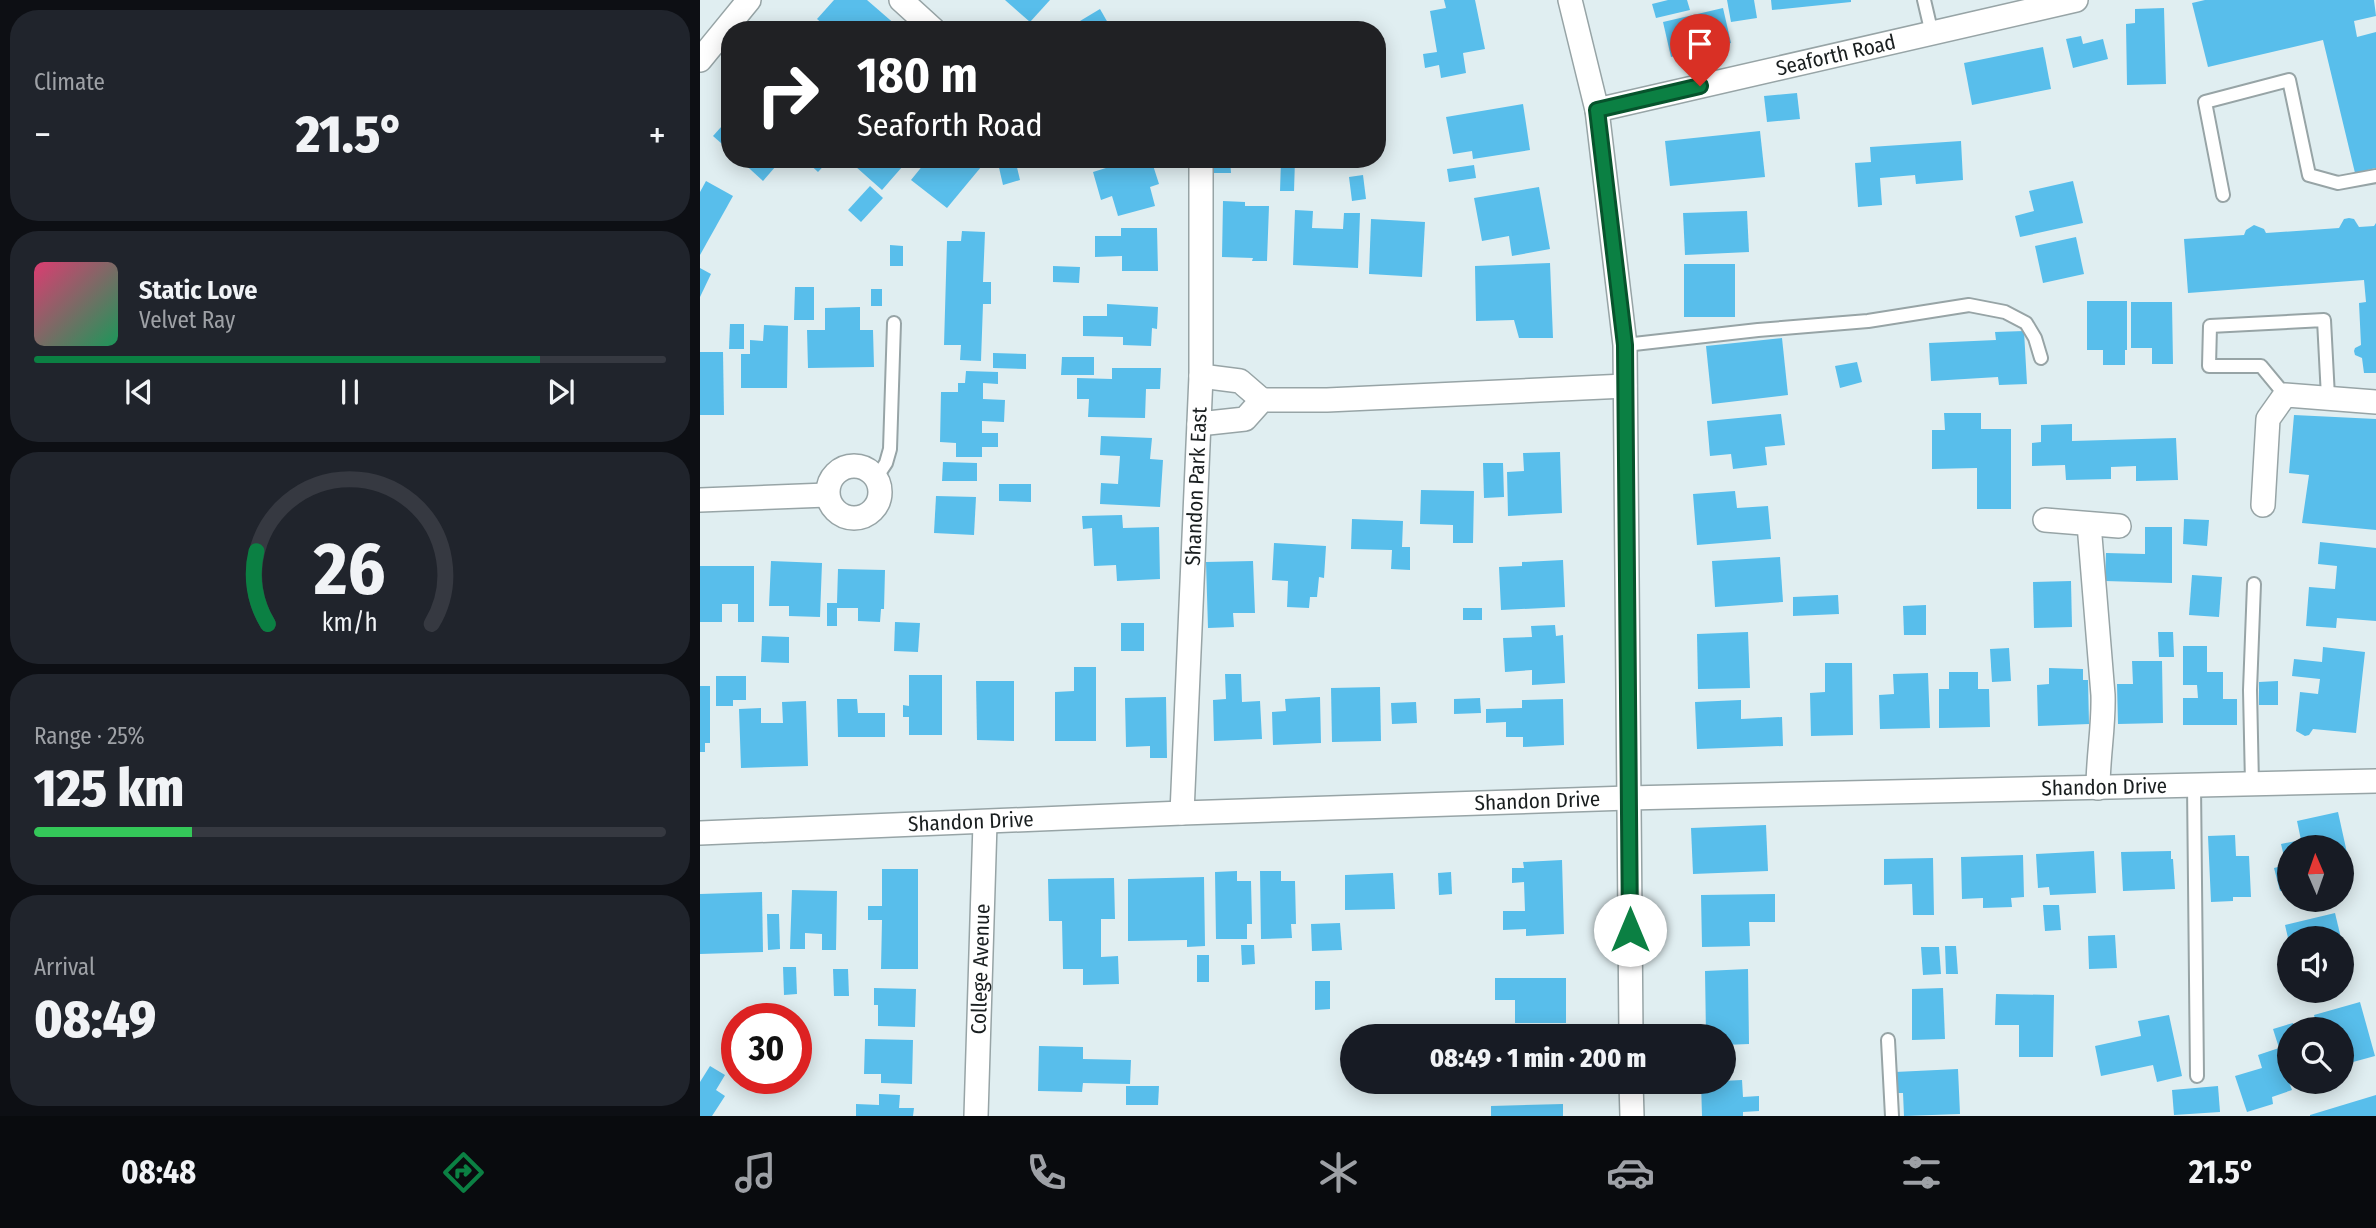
<!DOCTYPE html>
<meta charset="utf-8">
<style>
:root{--surface:#171b24;--page:#20242c;--text:#f1f3f6;--muted:#9ea1a6;--line:#363941;--accent:#0b8043}
body{margin:0;font-family:"Fira Sans Condensed",sans-serif;background:var(--page);color:var(--text);height:100vh;display:flex;flex-direction:column;font-size:26px;white-space:nowrap}
*{box-sizing:border-box;margin:0}
p{font-size:23px;color:var(--muted)}
.icon{flex:none;width:38px;height:38px;fill:none;stroke:currentColor;stroke-width:2;stroke-linecap:round;stroke-linejoin:round}
.map{position:relative;flex:1;overflow:hidden}
.sheet{display:flex;flex-direction:column;gap:10px;padding:10px;background:#0d0f14;width:700px}
.sheet>*{flex:none}
.guide{position:absolute;left:21px;top:21px;width:665px;height:147px;border-radius:28px;box-shadow:0 4px 18px #0003;background:#202124;color:#fff;overflow:hidden}
.needle{width:46px;rotate:358deg}
.tools{position:absolute;left:1577px;top:835px;display:grid;gap:14px}
.tools a{display:grid;place-items:center;width:77px;height:77px;border-radius:50%;background:var(--surface);box-shadow:0 4px 18px #0003;font-size:35px}
.speed{position:absolute;left:21px;top:1003px;display:flex;gap:14px;font-size:35px;font-weight:700;text-align:center}
.speed>*{display:grid;place-content:center;width:91px;height:91px;border-radius:50%;background:var(--surface);box-shadow:0 4px 18px #0003;line-height:1}
.speed .limit{border:10px solid #d22;background:#fff;color:#111}
.pin{position:absolute;display:grid;place-items:center;width:60px;height:60px;color:#fff;margin:-72px -30px;border-radius:50% 50% 50% 0;rotate:-45deg;box-shadow:0 0 7px #0007}
.pin .icon{rotate:45deg}
.me{position:absolute;width:77px;margin:-38px;rotate:0deg;stroke-linejoin:round;filter:drop-shadow(0 0 5px #0008)}
.turn{display:flex;align-items:center;gap:24px;height:147px;padding:0 21px;font-size:32px}
.turn .icon{width:91px;height:91px;stroke-width:2.5}
.turn b{display:block;font-size:49px;line-height:60px}
.big{font-size:52px;font-weight:800;line-height:1.1}
.sheet .tile{flex:1;display:flex;flex-direction:column;justify-content:center;gap:10px;min-width:0;padding:0 24px;border-radius:28px;background:var(--page)}
.sheet .dial{align-items:center;gap:0}
.dial svg{height:182px;overflow:visible;fill:none;stroke:var(--line);stroke-width:7;stroke-linecap:round;text-anchor:middle}
.dial text{fill:var(--text);stroke:none}
.song{display:flex;align-items:center;gap:21px}
.cover{width:84px;height:84px;border-radius:10px;background:linear-gradient(135deg,hsl(340 70% 55%),hsl(150 70% 35%))}
.played{height:7px;border-radius:4px;background:linear-gradient(90deg,var(--accent) 80%,var(--line) 80%)}
.keys{display:flex;justify-content:space-around;direction:ltr}
.heat{display:flex;justify-content:space-between;align-items:center;font-size:38px;direction:ltr}
.charge{height:10px;border-radius:5px;background:linear-gradient(90deg,#34c759 25%,var(--line) 0)}
.trip{position:absolute;left:640px;top:1024px;width:396px;height:70px;border-radius:35px;background:var(--surface);box-shadow:0 4px 18px #0003;font-weight:800;line-height:70px;text-align:center}
.menu{display:flex;height:112px;justify-content:space-around;align-items:center;background:#090b0e;color:var(--muted)}
.menu .icon{width:49px;height:49px}
.menu .current{color:var(--accent)}
.menu b{font-size:32px;color:var(--text)}
main{display:flex;flex:1;min-height:0}
.map>svg:first-child{display:block}
</style>
<main>
<section class="sheet">
<div class="tile"><p>Climate</p>
<div class="heat"><a>−</a><b class="big">21.5°</b><a>+</a></div>
</div>
<div class="tile">
<div class="song"><i class="cover"></i><div><b>Static Love</b><p>Velvet Ray</p></div></div>
<div class="played"></div>
<div class="keys"><svg class="icon" aria-label="previous" viewBox="0 0 24 24"><path d="M18 5L8 12l10 7zM5 5v14"/></svg><svg class="icon" aria-label="pause" viewBox="0 0 24 24"><path d="M8 5v14M16 5v14"/></svg><svg class="icon" aria-label="next" viewBox="0 0 24 24"><path d="M6 5l10 7-10 7zM19 5v14"/></svg></div>
</div>
<div class="tile dial"><svg viewBox="0 0 100 80">
<path d="M14 69A42 42 0 1 1 86 69"/>
<path d="M14 69A42 42 0 0 1 9 37" stroke="#0b8043"/>
<text x="50" y="56" font-size="32" font-weight="700">26</text>
<text x="50" y="72" font-size="11">km/h</text>
</svg></div>
<div class="tile"><p>Range · 25%</p><b class="big">125 km</b><div class="charge"></div></div>
<div class="tile"><p>Arrival</p><b class="big">08:49</b></div>
</section>
<div class="map">
<svg width="1676" height="1116" viewBox="0 0 1676 1116">
<rect width="100%" height="100%" fill="#e0eef1"/>
<g fill="#58beeb">
<path d="M134 0H167L197 26 194 30H130L117 19Z"/>
<path d="M305 0H350L330 22Z"/>
<path d="M744 0H775L785 49 763 53 766 73 741 78 739 65 725 68 723 54 737 52 730 11 746 8Z"/>
<path d="M968 0H987L990 10 956 18 952 4Z"/>
<path d="M1027 0H1054L1057 18 1031 22Z"/>
<path d="M1071 0H1151V2L1072 10Z"/>
<path d="M1505 0H1674L1676 16 1654 21 1657 37 1676 32V168L1655 173 1623 40 1508 67 1492 3Z"/>
<path d="M1023 8 1031 43 971 57 963 22Z"/>
<path d="M1464 8 1466 84 1427 85 1426 24 1435 23V9Z"/>
<path d="M400 9 412 30H365Z"/>
<path d="M1381 36 1383 44 1403 39 1408 59 1373 68 1366 39Z"/>
<path d="M1343 47 1351 89 1272 105 1264 63Z"/>
<path d="M1097 93 1100 119 1067 122 1064 96Z"/>
<path d="M823 104 830 150 773 159 772 151 753 154 746 117Z"/>
<path d="M30 117V151L13 136Z"/>
<path d="M1060 131 1065 177 970 186 965 141Z"/>
<path d="M1261 141 1263 180 1216 184 1215 175 1180 178 1182 205 1158 207 1155 163 1171 162 1170 147Z"/>
<path d="M39 159H82L63 181Z"/>
<path d="M104 159H130L118 172Z"/>
<path d="M147 159H209L182 190Z"/>
<path d="M228 159H284L286 161 247 208 211 180Z"/>
<path d="M297 159H315L320 180 303 185Z"/>
<path d="M435 159H451L459 184 450 187 455 206 418 216 412 196 401 200 393 172Z"/>
<path d="M511 159H530L531 173H511Z"/>
<path d="M581 160H595L594 191H580Z"/>
<path d="M774 165 776 178 749 182 747 169Z"/>
<path d="M663 175 666 199 652 201 649 177Z"/>
<path d="M6 181 33 196 0 255V192Z"/>
<path d="M1373 181 1383 223 1320 237 1315 216 1334 211 1329 191Z"/>
<path d="M170 186 183 198 161 222 148 210Z"/>
<path d="M839 187 850 249 812 256 809 236 782 241 774 198Z"/>
<path d="M523 201 545 202V206H569L567 261H552L553 258 522 257Z"/>
<path d="M595 210 613 211 612 228 643 229 644 213H660L658 268 593 265Z"/>
<path d="M1047 211 1049 252 985 255 983 213Z"/>
<path d="M1649 218 1654 219 1659 227 1674 226 1676 223V373H1664L1662 358 1655 355 1654 351 1655 348 1661 345 1659 303 1666 302 1664 280 1488 293 1484 239 1544 235 1546 230 1554 225 1564 229 1566 233 1639 228 1644 219Z"/>
<path d="M671 219 725 222 722 277 669 274Z"/>
<path d="M421 228H457L458 271H422V256L395 257V236H421Z"/>
<path d="M262 231 285 232 283 282H291V304H283L281 361 260 360 261 345H244L247 241H261Z"/>
<path d="M1376 237 1384 274 1343 283 1335 246Z"/>
<path d="M190 245 203 246V266H190Z"/>
<path d="M850 263 853 338H819L814 320 776 321 775 266Z"/>
<rect x="984" y="264" width="51" height="53"/>
<path d="M353 266 380 267 379 283 353 282Z"/>
<path d="M0 268 11 274 0 297Z"/>
<path d="M95 287H114V320H94Z"/>
<rect x="171" y="289" width="11" height="17"/>
<path d="M1387 301H1427V350H1425V365H1403V350H1387Z"/>
<path d="M1431 302H1472L1473 364H1452V348H1431Z"/>
<path d="M407 304 458 307 457 329 452 328 451 346 423 345V337L383 336V316H407Z"/>
<path d="M160 307V330H173L174 367 108 368 107 330H125V308Z"/>
<path d="M30 324H44V349H29Z"/>
<path d="M64 325 88 326 87 388H41V354H50V340L63 341Z"/>
<path d="M1324 331 1327 384 1299 385 1298 377 1231 381 1229 343 1296 340 1295 332Z"/>
<path d="M1082 338 1088 395 1012 404 1006 346Z"/>
<path d="M0 352H23L24 415H0Z"/>
<path d="M293 353 326 354V369L293 368Z"/>
<path d="M362 357H394V375H361Z"/>
<path d="M1157 362 1162 382 1140 388 1135 366Z"/>
<path d="M412 368H461L460 389H446L445 418 388 417 389 399H377V378L412 379Z"/>
<path d="M266 371 298 372V384L283 383V399L305 400 304 422 282 421V433H298V447H282V457H256V443L240 442 241 392H258V383H265Z"/>
<path d="M1244 413H1281V429H1311V509H1277V468L1232 469V430H1245Z"/>
<path d="M1081 414 1085 445 1065 447 1067 465 1033 469 1031 454 1010 456 1007 421Z"/>
<path d="M1594 415 1676 419V530L1602 523 1609 475 1589 473Z"/>
<path d="M1372 424V441L1476 438 1478 480 1436 481V466L1411 467V479L1366 480 1365 465 1332 466V443L1341 442V425Z"/>
<path d="M401 436 452 438 450 459 463 460 460 507 400 504 401 483 418 484 420 456 400 455Z"/>
<path d="M860 452 862 513 808 516 807 472 824 471 823 453Z"/>
<path d="M243 462 277 463V481H242Z"/>
<path d="M783 463H803L804 497 784 498Z"/>
<path d="M299 484H331V502L299 501Z"/>
<path d="M721 490 774 491 773 543H753V525L720 524Z"/>
<path d="M1035 491 1037 508 1068 506 1071 539 997 545 993 494Z"/>
<path d="M236 496 276 497 274 535 234 533Z"/>
<path d="M422 515 423 528 459 527 460 579 417 581 416 565 394 566 392 528 383 529 382 516Z"/>
<path d="M652 519 703 521 702 547H710V570L691 569 692 550 651 549Z"/>
<path d="M1484 519 1509 520 1507 546 1483 544Z"/>
<path d="M1445 527H1472V583L1405 581 1406 553 1445 554Z"/>
<path d="M1620 542 1676 548V621L1637 618 1636 628 1606 626 1609 587 1635 589 1637 566 1618 564Z"/>
<path d="M574 543 626 546 624 578 619 577 617 597H610L609 608 587 607 588 581 572 580Z"/>
<path d="M1080 557 1083 602 1015 607 1012 561Z"/>
<path d="M863 560 865 607 801 610 799 567 822 566V562Z"/>
<path d="M71 561 122 563 120 617 89 616V606H69Z"/>
<path d="M553 561 555 613H533L534 627 508 628 506 562Z"/>
<path d="M0 566H54V622H38V604H22V622H0Z"/>
<path d="M138 569 185 570 184 609H181L180 622 158 621V608H137V626H127V603H137Z"/>
<path d="M1492 575 1522 577 1519 617 1489 615Z"/>
<path d="M1371 581 1372 627 1334 628 1333 582Z"/>
<path d="M1138 595 1139 614 1093 616V597Z"/>
<path d="M1226 605V635H1204L1203 606Z"/>
<rect x="763" y="608" width="19" height="12"/>
<path d="M195 622 220 623 218 652 194 651Z"/>
<rect x="421" y="623" width="23" height="28"/>
<path d="M855 625 856 636 863 635 865 683 832 685V670L805 672 803 638 832 637 831 626Z"/>
<path d="M1048 632 1050 688 998 689 997 634Z"/>
<path d="M1458 632H1473L1474 657H1459Z"/>
<path d="M62 636 89 637V663L61 662Z"/>
<path d="M1483 646H1507V672H1523V699H1537V725H1483V698H1498L1497 685H1483Z"/>
<path d="M1623 647 1665 652 1656 733 1613 729 1609 735 1605 736 1596 731 1600 692 1618 694 1620 679 1592 676 1594 659 1622 662Z"/>
<path d="M1309 648 1311 681 1292 682 1290 649Z"/>
<path d="M1432 661H1462L1463 723 1418 724 1417 684H1433Z"/>
<path d="M1125 663H1152L1153 735 1111 736 1110 693 1125 692Z"/>
<path d="M374 667H396V741H355V692L374 691Z"/>
<path d="M1349 668 1383 669V680H1388L1389 724 1338 726 1337 685 1349 684Z"/>
<path d="M1249 672H1278V689H1289L1290 727 1239 728V689H1249Z"/>
<path d="M1228 673 1230 728 1180 729 1179 695 1194 694 1193 674Z"/>
<path d="M525 674H541L542 702 560 701 562 739 514 741 513 700 526 699Z"/>
<path d="M209 675H242V735H209V717H203V705L209 706Z"/>
<path d="M16 676H46V700H33V706H16Z"/>
<path d="M276 681H314V741L277 740Z"/>
<path d="M1578 681V705H1559V682Z"/>
<path d="M0 686H10V743H5V752H0Z"/>
<path d="M680 687 681 741 632 742 631 688Z"/>
<path d="M466 697 467 758H450V746L426 747 425 698Z"/>
<path d="M620 697 621 743 573 745 572 712 586 711 585 699Z"/>
<path d="M780 698 781 713 754 714V699Z"/>
<path d="M137 699H157L158 713H185V737H138Z"/>
<path d="M863 699 864 745 823 747V737H806V722L786 723V709L822 708V700Z"/>
<path d="M1041 700V719L1082 717 1083 746 997 749 995 702Z"/>
<path d="M106 701 108 766 41 768 39 709 61 708V723H83L82 702Z"/>
<path d="M716 702 717 723 692 724 691 703Z"/>
<path d="M1638 812 1649 862 1642 864V847H1589V889L1580 891 1574 868 1586 865 1581 844 1601 840 1597 821Z"/>
<path d="M1066 825 1068 871 993 874 991 828Z"/>
<path d="M1535 835 1536 856H1549L1551 897H1533V901L1511 902 1508 836Z"/>
<path d="M1394 851 1396 893 1350 895 1349 887 1338 888 1336 854Z"/>
<path d="M1471 851V859H1473L1475 889 1423 891 1421 852Z"/>
<path d="M1323 855 1324 897 1311 898 1312 907 1283 908V898L1262 899 1261 857Z"/>
<path d="M1233 858 1234 915H1213L1212 884 1184 885V859Z"/>
<path d="M862 860 864 934 826 936V929L803 930V911H825L824 882 812 883V868H824L823 862Z"/>
<path d="M182 869H218V969H181L182 920H168V906H182Z"/>
<path d="M537 871V881H551L552 924H547V939H516L515 872Z"/>
<path d="M560 871H581V881H595L596 924H591L592 938 561 939Z"/>
<path d="M751 872 752 894 739 895 738 873Z"/>
<path d="M693 873 695 909 645 910V875Z"/>
<path d="M504 877 505 946 487 947V940L428 941V879Z"/>
<path d="M414 878 415 919H401V957L418 956 419 984 383 985V969H363L362 921H349L348 879Z"/>
<path d="M92 890 137 891 136 950H122V934L105 933V949H90Z"/>
<path d="M62 892 63 952 0 954V894Z"/>
<path d="M1075 894V922H1049L1050 946 1002 947 1001 895Z"/>
<path d="M1343 905H1359L1361 930 1345 931Z"/>
<path d="M1635 913 1641 938H1588L1585 925Z"/>
<path d="M67 914H79L80 949 68 950Z"/>
<path d="M640 923 642 950 612 951 611 924Z"/>
<path d="M1415 935 1417 968 1389 969 1388 936Z"/>
<path d="M1643 944 1650 976 1642 978V945Z"/>
<path d="M541 945H554L555 964 542 965Z"/>
<path d="M1245 946H1256L1258 974H1246Z"/>
<path d="M1221 947H1239L1241 974 1223 975Z"/>
<rect x="497" y="955" width="12" height="27"/>
<path d="M83 967H96L97 994 84 995Z"/>
<path d="M133 969H148L149 996H134Z"/>
<path d="M1048 969 1049 1044 1024 1045V1036H1006L1005 971Z"/>
<path d="M795 978H866V1023H815V1000H795Z"/>
<path d="M615 981H630V1009L615 1010Z"/>
<path d="M174 988 216 989 215 1027 178 1026V1005H174Z"/>
<path d="M1243 988 1245 1039 1212 1040V989Z"/>
<path d="M1296 994 1354 995 1353 1057H1319V1025H1295Z"/>
<path d="M1660 1002 1675 1056 1642 1065V1029H1618L1614 1015Z"/>
<path d="M1469 1015 1482 1076 1457 1082 1453 1065 1401 1076 1395 1046 1441 1036 1438 1021Z"/>
<path d="M1593 1023 1595 1029H1589V1082L1592 1090 1572 1097 1573 1104 1547 1112 1535 1076 1562 1068 1558 1055 1579 1048 1573 1029Z"/>
<path d="M165 1039 213 1040 212 1084 181 1083V1074H164Z"/>
<path d="M339 1046 383 1047V1059L431 1060 430 1084 383 1083 382 1092 338 1091Z"/>
<path d="M10 1066 25 1075 16 1090 25 1096 12 1116H0V1082Z"/>
<path d="M1258 1069 1260 1114 1204 1116 1203 1093H1196L1195 1072Z"/>
<path d="M1042 1080 1043 1097 1059 1096V1111L1043 1112V1116H1002L1001 1082Z"/>
<rect x="798" y="1082" width="68" height="3"/>
<path d="M426 1086H459L458 1105H426Z"/>
<path d="M1518 1086 1520 1112 1474 1115 1472 1090Z"/>
<path d="M179 1094 200 1095 199 1108H214L213 1116H156V1104L179 1105Z"/>
<path d="M1676 1095V1116H1610V1115Z"/>
<path d="M863 1104V1116H791V1106Z"/>
</g>
<g fill="none" stroke-linecap="round" stroke-linejoin="round">
<defs>
<g id="service">
<path d="M1224 0 1232 34"/>
<path d="M1523 195 1505 102 1589 80 1609 175 1638 183 1676 176"/>
<path d="M925 345 1058 330 1168 321 1269 305 1305 312 1326 323 1335 338 1341 358"/>
<path d="M1585 395 1561 366H1509L1510 326 1624 320 1628 397"/>
<path d="M176 478 186 463 190 449 194 323"/>
<path d="M1552 784 1550 690 1554 584"/>
<path d="M1494 785 1497 1076"/>
<path d="M1188 1040 1192 1116"/>
</g>
<g id="minor">
<path d="M201 0 234 30"/>
<path d="M870 0 897 110 925 345 931 1036"/>
<path d="M0 60 49 0"/>
<path id="s1" d="M897 110 1376 0"/>
<path d="M501 376 540 381 562 400"/>
<path d="M499 424 545 419 562 400H627L925 386"/>
<circle cx="154" cy="492" r="26"/>
<path d="M0 500 127 495"/>
<path d="M1563 505 1568 419 1585 395 1676 402"/>
<path d="M1345 520 1419 526"/>
<path d="M1389 524 1403 695C1404 726 1398 756 1398 788"/>
<path id="s2" d="M482 813 501 376V159"/>
<path id="s3" d="M0 833 482 813 928 798 1676 781"/>
<path d="M931 1082 932 1116"/>
<path id="s4" d="M276 1116 285 823"/>
</g>
</defs>
<use href="#service" stroke="#97a4a6" stroke-width="16"/>
<use href="#minor" stroke="#97a4a6" stroke-width="26"/>
<use href="#service" stroke="#fff" stroke-width="12"/>
<use href="#minor" stroke="#fff" stroke-width="23"/>
</g>
<g fill="none" stroke-linecap="round" stroke-linejoin="round">
<defs>
<path id="route" d="M930 930 925 345 897 110 1000 86"/>
</defs>
<use href="#route" stroke="#07532c" stroke-width="18"/>
<use href="#route" stroke="#0b8043" stroke-width="12"/>
</g>
<g text-anchor="middle" dominant-baseline="central" stroke-width="6" stroke-linejoin="round" paint-order="stroke">
<g font-size="21" fill="#191e1f" stroke="#edfbfe">
<text stroke="none"><textPath href="#s1" startOffset="245">Seaforth Road</textPath></text>
<text stroke="none"><textPath href="#s2" startOffset="327">Shandon Park East</textPath></text>
<text stroke="none"><textPath href="#s3" startOffset="1405">Shandon Drive</textPath></text>
<text stroke="none"><textPath href="#s3" startOffset="838">Shandon Drive</textPath></text>
<text stroke="none"><textPath href="#s3" startOffset="271">Shandon Drive</textPath></text>
<text stroke="none"><textPath href="#s4" startOffset="147">College Avenue</textPath></text>
</g>
</g>
</svg>
<div class="tools">
<a><svg class="needle" viewBox="-14 -14 28 28"><path d="M0-13l5 13h-10z" fill="#e53935"/><path d="M0 13l5-13h-10z" fill="#9ea1a6"/></svg></a>
<a><svg class="icon" aria-label="sound" viewBox="0 0 24 24"><path d="M4 9h4l5-4v14l-5-4H4zM17 9q2 3 0 6"/></svg></a>
<a><svg class="icon" aria-label="search" viewBox="0 0 24 24"><circle cx="10" cy="10" r="6"/><path d="M15 15l6 6"/></svg></a>
</div>
<div class="speed"><div class="limit">30</div></div>
<div class="pin" style="left:1000px;top:86px;background:#d93025"><svg class="icon" aria-label="arrive" viewBox="0 0 24 24"><path d="M6 21V4h12l-3 4 3 4H6"/></svg></div>
<svg class="me" style="left:930px;top:930px" viewBox="-20 -20 40 40"><circle r="19" fill="#fff"/><path d="M0-13L10 11 0 6-10 11z" fill="#0b8043"/></svg>
<div class="trip">08:49 · 1 min · 200 m</div>
<div class="guide">
<div class="turn"><svg class="icon" aria-label="right" viewBox="0 0 24 24"><path d="M7 20v-9h11M14 6l5 5-5 5"/></svg><div><b>180 m</b>Seaforth Road</div></div>
</div>
</div>
</main>
<nav class="menu">
<b>08:48</b>
<svg class="icon current" aria-label="directions" viewBox="0 0 24 24"><path d="M12 3l9 9-9 9-9-9zM9 14v-3h6M13 9l2 2-2 2"/></svg>
<svg class="icon" aria-label="music" viewBox="0 0 24 24"><path d="M9 18V5l10-2v13"/><circle cx="6" cy="18" r="3"/><circle cx="16" cy="16" r="3"/></svg>
<svg class="icon" aria-label="phone" viewBox="0 0 24 24"><path d="M5 4h4l2 5-3 2q2 4 5 5l2-3 5 2v4C11 20 4 13 5 4z"/></svg>
<svg class="icon" aria-label="climate" viewBox="0 0 24 24"><path d="M12 3v18M4 7l16 10M4 17L20 7"/></svg>
<svg class="icon" aria-label="car" viewBox="0 0 24 24"><path d="M5 17H2v-5l4-1 3-4h7l3 4 3 1v5h-3M9 17h6M6 11h13"/><circle cx="7" cy="17" r="2"/><circle cx="17" cy="17" r="2"/></svg>
<svg class="icon" aria-label="filters" viewBox="0 0 24 24"><path d="M4 7h16M4 17h16"/><circle cx="9" cy="7" r="2"/><circle cx="15" cy="17" r="2"/></svg>
<b>21.5°</b>
</nav>
